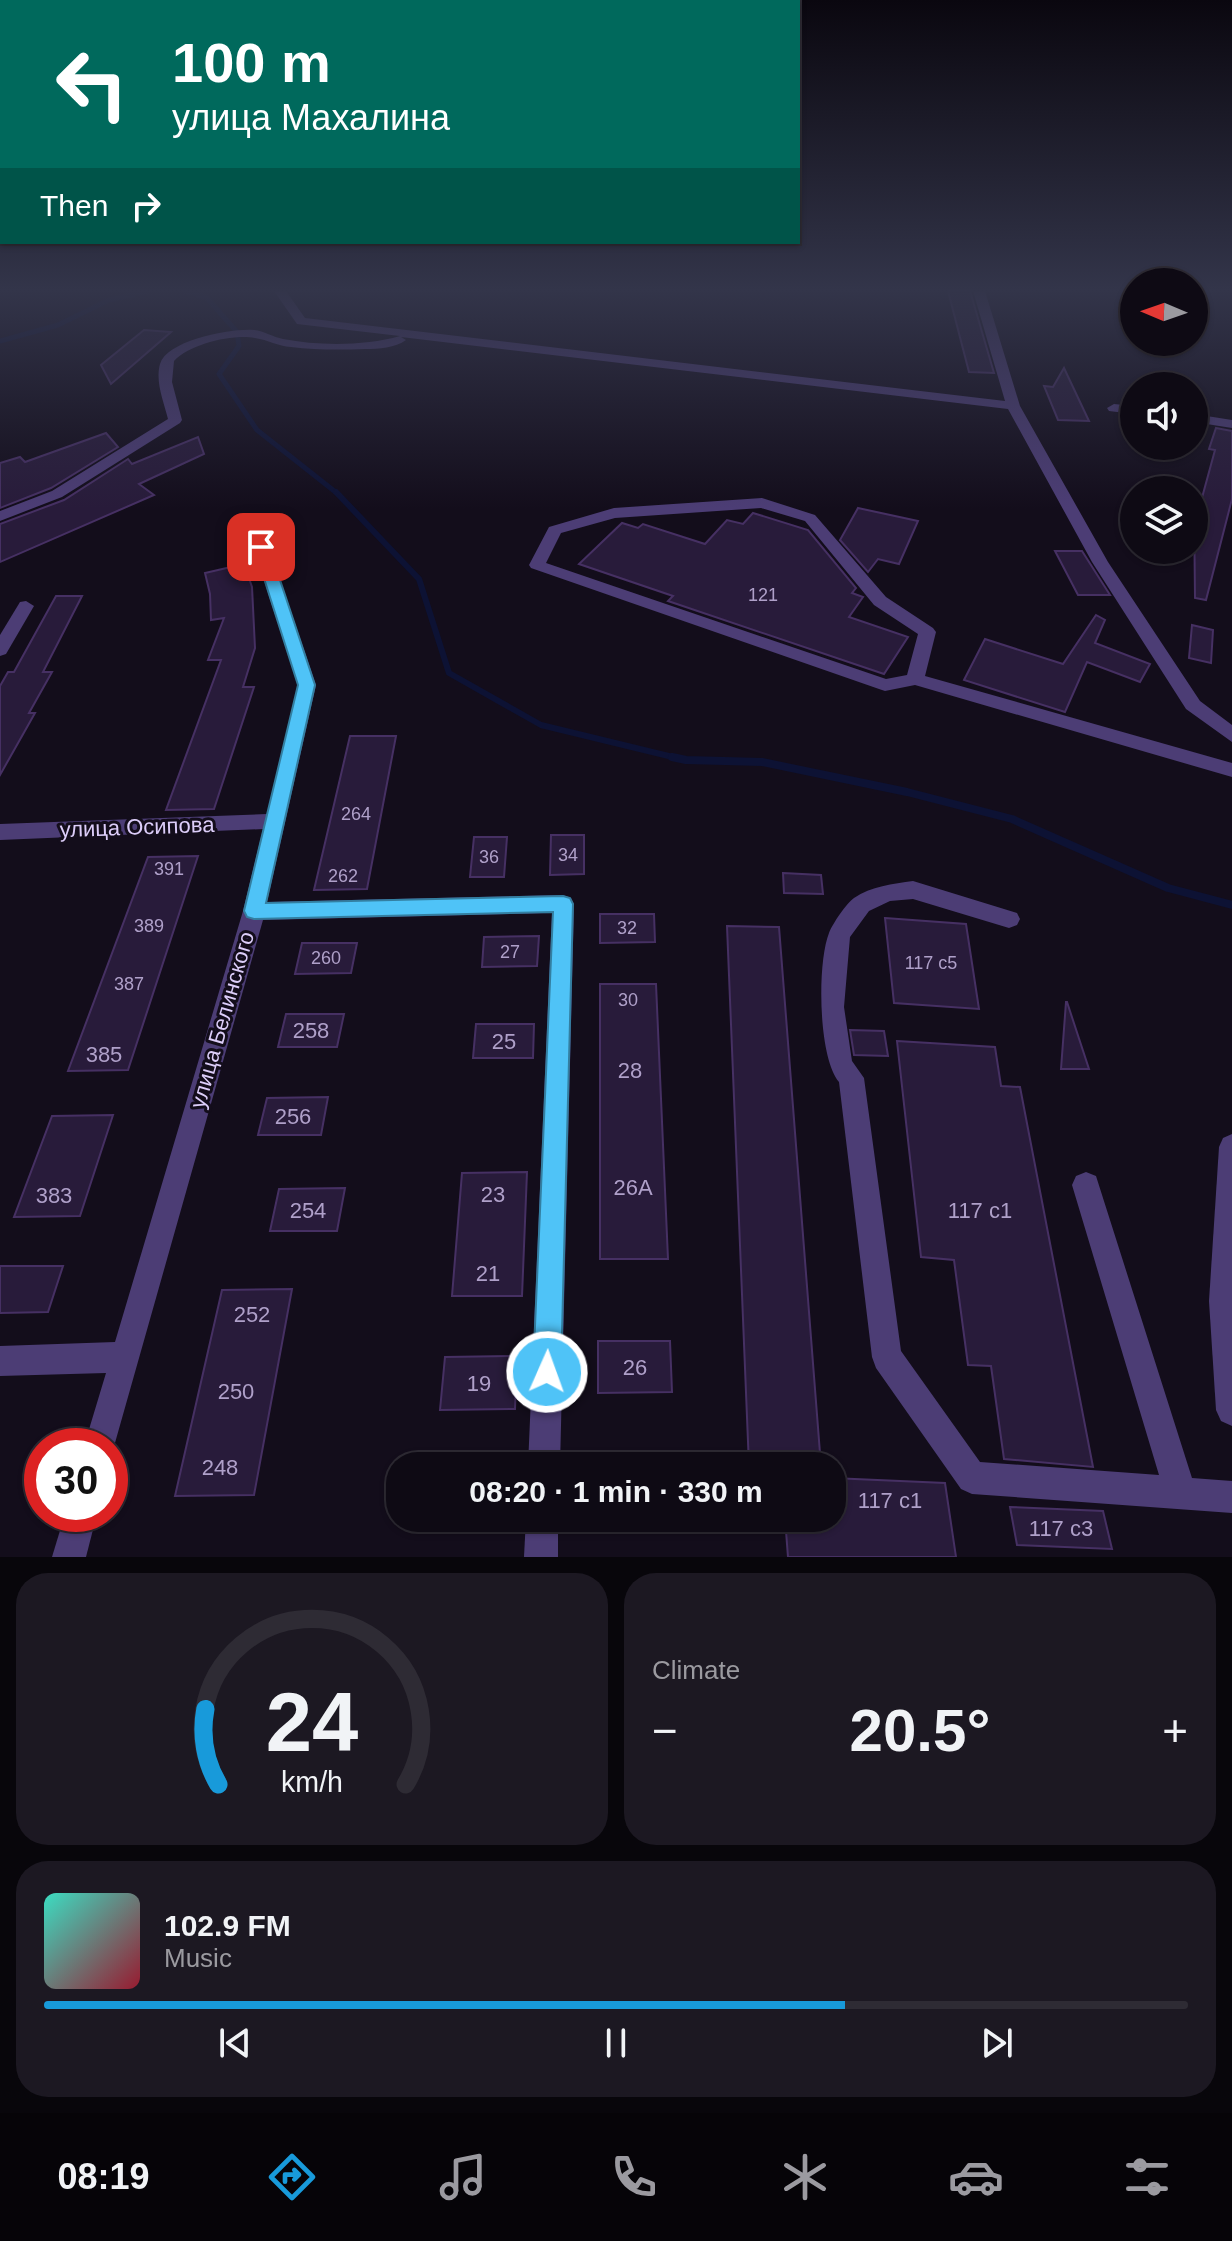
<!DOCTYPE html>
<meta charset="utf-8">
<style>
:root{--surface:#0e0a14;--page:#1c1822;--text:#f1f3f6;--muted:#9b9aa0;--line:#2e2b34;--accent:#189ada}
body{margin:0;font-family:Helvetica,sans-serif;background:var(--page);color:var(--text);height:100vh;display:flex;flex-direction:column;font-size:30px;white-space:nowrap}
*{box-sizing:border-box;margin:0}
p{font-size:26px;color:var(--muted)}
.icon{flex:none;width:44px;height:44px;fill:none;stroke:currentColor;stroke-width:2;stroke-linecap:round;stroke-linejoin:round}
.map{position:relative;height:1557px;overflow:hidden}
.drawer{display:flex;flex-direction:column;gap:16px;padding:16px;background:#08060b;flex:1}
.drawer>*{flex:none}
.hud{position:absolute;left:0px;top:0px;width:800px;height:244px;box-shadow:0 2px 6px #0004,0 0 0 2px var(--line);background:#00695c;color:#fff;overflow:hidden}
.needle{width:52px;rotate:272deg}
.fabs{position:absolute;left:1120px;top:268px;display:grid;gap:16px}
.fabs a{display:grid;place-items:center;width:88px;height:88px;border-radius:50%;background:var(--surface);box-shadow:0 2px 6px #0004,0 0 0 2px var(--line);font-size:40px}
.speed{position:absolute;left:24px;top:1428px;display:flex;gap:16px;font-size:40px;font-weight:700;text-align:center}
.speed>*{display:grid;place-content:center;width:104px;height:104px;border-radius:50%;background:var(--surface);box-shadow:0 2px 6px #0004,0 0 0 2px var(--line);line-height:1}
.speed .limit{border:12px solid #d22;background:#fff;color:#111}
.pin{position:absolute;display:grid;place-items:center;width:68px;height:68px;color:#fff;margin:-34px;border-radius:16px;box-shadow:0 4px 12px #0006}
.me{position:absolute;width:88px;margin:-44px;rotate:2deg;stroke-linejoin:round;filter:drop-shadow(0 0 6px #0008)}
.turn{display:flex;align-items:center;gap:28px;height:168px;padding:0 40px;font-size:36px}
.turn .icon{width:104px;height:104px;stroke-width:2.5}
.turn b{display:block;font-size:56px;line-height:68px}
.then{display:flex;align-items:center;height:76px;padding:0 40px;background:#0003;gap:16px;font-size:30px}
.big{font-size:60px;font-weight:600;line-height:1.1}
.drawer .tile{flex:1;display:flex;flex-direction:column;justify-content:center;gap:12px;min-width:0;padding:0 28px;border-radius:32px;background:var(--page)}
.drawer .dial{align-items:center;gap:0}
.dial svg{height:208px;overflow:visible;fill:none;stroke:var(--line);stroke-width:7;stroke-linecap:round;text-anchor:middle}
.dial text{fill:var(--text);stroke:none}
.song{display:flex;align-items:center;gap:24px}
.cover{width:96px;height:96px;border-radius:12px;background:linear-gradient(135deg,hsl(170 70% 55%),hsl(350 70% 35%))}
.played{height:8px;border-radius:4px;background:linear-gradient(90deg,var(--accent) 70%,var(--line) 70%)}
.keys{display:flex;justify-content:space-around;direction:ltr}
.heat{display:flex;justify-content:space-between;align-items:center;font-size:44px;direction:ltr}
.drawer .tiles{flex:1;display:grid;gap:16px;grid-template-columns:1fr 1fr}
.tile:last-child{grid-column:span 2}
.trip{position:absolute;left:386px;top:1452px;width:460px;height:80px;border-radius:32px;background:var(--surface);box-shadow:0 2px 6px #0004,0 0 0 2px var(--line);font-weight:600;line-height:80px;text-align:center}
.menu{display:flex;height:128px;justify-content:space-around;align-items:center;background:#060408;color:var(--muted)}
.menu .icon{width:56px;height:56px}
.menu .selected{color:var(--accent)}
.menu b{font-size:36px;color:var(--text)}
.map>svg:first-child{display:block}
</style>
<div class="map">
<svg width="1232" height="1557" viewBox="0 0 1232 1557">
<rect width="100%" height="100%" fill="#130d1b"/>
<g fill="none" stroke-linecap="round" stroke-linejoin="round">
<g stroke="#0d1234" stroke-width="5">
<path d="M185 291 206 297 237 332 239 346 219 374 257 430 338 494"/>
<path d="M0 341 58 325 109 300 148 291"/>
</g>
<path stroke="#0d1234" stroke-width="6" d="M336 492 419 579 449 673 541 725 681 759"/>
<path stroke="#0d1234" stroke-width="8" d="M672 757 686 760 762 762 907 792 1012 819 1168 888 1232 905"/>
</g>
<g fill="#281b3a" stroke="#463063" stroke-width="2">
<path d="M948 291H970L994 373 969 372Z"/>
<path d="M144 330 171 332 111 384 101 365Z"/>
<path d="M1064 368 1089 421 1058 420 1044 386 1053 387Z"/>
<path d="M1216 428 1232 431V499L1206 600 1195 598 1194 504 1200 505 1215 450 1209 449Z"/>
<path d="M106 433 118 447 51 488 0 508V463L20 457 25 462Z"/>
<path d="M198 437 204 454 139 484 154 495 0 562V524L64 500 128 459 132 464Z"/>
<path d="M858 508 918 521 899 564 878 559 868 572 840 540Z"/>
<path d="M753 513 808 530 856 588 852 593 863 597 849 617 908 637 884 674 668 601 673 596 579 564 622 523 638 528 643 524 705 544 727 520 743 524Z"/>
<path d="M1055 551H1082L1110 595H1078Z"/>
<path d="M244 564 252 587 255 648 243 687H254L214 809 166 810 221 660H208L224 618 211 620 210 594 205 573Z"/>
<path d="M56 596H82L43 672H52L29 713H35L0 775V686L8 672H14Z"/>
<path d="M1096 615 1105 620 1095 643 1150 664 1140 682 1087 662 1065 712 964 680 985 639 1063 664Z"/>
<path d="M1192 625 1213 630 1211 663 1189 658Z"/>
<path d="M350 736H396L367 889 314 890Z"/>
<path d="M551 835H584V874L550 875Z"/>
<path d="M474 837H507L504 877H470Z"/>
<path d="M198 856 128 1070 68 1071 148 857Z"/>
<path d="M783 873 821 875 823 894 784 893Z"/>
<path d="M600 914H654L655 942 600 943Z"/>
<path d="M885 918 966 924 979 1009 894 1003Z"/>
<path d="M727 926 779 927 821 1466H749Z"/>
<path d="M539 936 537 966 482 967 484 937Z"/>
<path d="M302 943H357L351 973 295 974Z"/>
<path d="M600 984H656L668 1259H600Z"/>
<path d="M1066 1002H1067L1089 1069H1061Z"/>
<path d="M286 1014H344L337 1047H278Z"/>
<path d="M476 1024H534L533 1058H473Z"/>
<path d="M850 1030 884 1031 888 1056 854 1055Z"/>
<path d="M897 1041 995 1047 1001 1086 1020 1087 1093 1467 1004 1459 991 1366 968 1365 954 1260 921 1257Z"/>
<path d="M328 1097 321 1135H258L267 1098Z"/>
<path d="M113 1115 80 1216 14 1217 52 1116Z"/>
<path d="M527 1172 522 1296H452L462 1173Z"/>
<path d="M345 1188 337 1231H270L279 1189Z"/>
<path d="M0 1266H63L48 1312 0 1313Z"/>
<path d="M292 1289 254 1495 175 1496 222 1290Z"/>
<path d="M598 1341H670L672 1392 598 1393Z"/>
<path d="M517 1356 515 1409 440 1410 445 1357Z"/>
<path d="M832 1478 945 1483 956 1557H788L785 1518H832Z"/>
<path d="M1010 1507 1103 1511 1112 1549 1017 1545Z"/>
</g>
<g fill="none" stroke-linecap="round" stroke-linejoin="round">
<g fill="#4c3d75" fill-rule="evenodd">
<path d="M274 291H286L305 318 1005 401 973 291H985L1020 406 1108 562 1200 701 1232 725V742L1186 709 1092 562 1008 409 401 337 406 340C395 348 379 349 365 349 340 350 315 350 291 347 278 346 268 340 255 338 232 334 190 344 174 361L172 382 182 420 180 423 62 497 0 521V511L52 491 168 419C164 402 155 382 160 364 167 340 232 328 254 330 264 331 273 337 283 339 319 346 365 346 400 336L297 324Z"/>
<path d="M1114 404 1134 406V414L1109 411 1107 408Z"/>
<path d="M1194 414 1232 420V428L1194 422Z"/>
<path d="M762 498 815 515 886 597 933 628 936 632 925 676 1232 763V777L915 685 885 691 879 689 531 568 529 565 549 527 614 508ZM761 508 805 521 874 605 918 634 907 675 886 679 546 563 561 533 615 518Z"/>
<path d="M261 542 269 547 316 685 267 902 563 895 571 898 574 904 560 1466H528L552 913 263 920 111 1457 110 1446H84L106 1373 0 1376V1346L115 1342 243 911 263 829 0 840V824L267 814 298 685 253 547Z"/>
<path d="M26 601 34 606 6 654 0 656V635L20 602Z"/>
<path d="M913 881 1017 913 1020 919 1017 925 1009 928 913 899 890 901 869 911 850 937 844 1007 852 1061 864 1078 901 1351 980 1462 1159 1475 1072 1185 1076 1176 1086 1172 1096 1176 1192 1478 1232 1481V1513L972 1494 961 1489 876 1368 872 1357 839 1082C818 1057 817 963 829 933 833 923 846 904 854 898 871 886 893 884 913 881Z"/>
<path d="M1232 1134V1426L1221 1421 1216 1410 1209 1301 1219 1147 1223 1138Z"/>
<path d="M65 1514H97L86 1557H52Z"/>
<path d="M526 1518H558V1557H524Z"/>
</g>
</g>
<linearGradient id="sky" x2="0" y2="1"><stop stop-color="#0a070f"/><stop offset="0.57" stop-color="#33354a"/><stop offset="1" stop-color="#33354a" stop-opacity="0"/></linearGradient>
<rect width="1232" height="509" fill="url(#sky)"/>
<path fill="#4fc3f7" stroke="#337fa1" stroke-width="2" d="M261 542 269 547 315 685 266 903 563 896 570 898 573 904 561 1372 557 1382 547 1386 537 1382 533 1372 553 912 254 919 247 917 244 911 298 685 254 547Z"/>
<g text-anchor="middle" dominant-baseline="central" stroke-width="6" stroke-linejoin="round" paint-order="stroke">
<g font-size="18" fill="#afa0c9">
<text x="763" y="595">121</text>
<text x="356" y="814">264</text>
<text x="568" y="855">34</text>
<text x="489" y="857">36</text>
<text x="169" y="869">391</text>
<text x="343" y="876">262</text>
<text x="149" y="926">389</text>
<text x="627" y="928">32</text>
<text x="510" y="952">27</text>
<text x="326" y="958">260</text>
<text x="931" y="963">117 с5</text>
<text x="129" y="984">387</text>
<text x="628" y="1000">30</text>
</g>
<g font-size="22" fill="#dccdf9" stroke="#130d1b">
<text transform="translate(137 827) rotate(-2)">улица Осипова</text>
<text transform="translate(222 1020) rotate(-74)">улица Белинского</text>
</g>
<g font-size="22" fill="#afa0c9">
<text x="311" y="1030">258</text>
<text x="504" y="1041">25</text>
<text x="104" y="1054">385</text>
<text x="630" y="1070">28</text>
<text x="293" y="1116">256</text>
<text x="633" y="1187">26А</text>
<text x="493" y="1194">23</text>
<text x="54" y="1195">383</text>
<text x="308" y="1210">254</text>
<text x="980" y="1210">117 с1</text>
<text x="488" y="1273">21</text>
<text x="252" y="1314">252</text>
<text x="635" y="1367">26</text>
<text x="479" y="1383">19</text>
<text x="236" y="1391">250</text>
<text x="220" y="1467">248</text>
<text x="890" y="1500">117 с1</text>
<text x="1061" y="1528">117 с3</text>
</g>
</g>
</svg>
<div class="fabs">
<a><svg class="needle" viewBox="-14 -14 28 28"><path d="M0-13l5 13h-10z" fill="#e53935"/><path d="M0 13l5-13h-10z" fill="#9b9aa0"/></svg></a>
<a><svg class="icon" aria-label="sound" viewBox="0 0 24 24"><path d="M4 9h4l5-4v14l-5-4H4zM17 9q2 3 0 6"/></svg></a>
<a><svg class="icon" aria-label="layers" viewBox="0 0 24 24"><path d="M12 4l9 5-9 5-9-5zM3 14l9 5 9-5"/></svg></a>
</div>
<div class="speed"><div class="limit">30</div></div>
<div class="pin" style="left:261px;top:547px;background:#d93025"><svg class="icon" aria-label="arrive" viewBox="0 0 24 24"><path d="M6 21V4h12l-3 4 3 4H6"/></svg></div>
<svg class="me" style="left:547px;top:1372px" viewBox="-20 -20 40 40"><circle r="17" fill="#4fc3f7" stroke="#fff" stroke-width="3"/><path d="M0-11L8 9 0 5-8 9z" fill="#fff"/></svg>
<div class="trip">08:20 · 1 min · 330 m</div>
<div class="hud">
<div class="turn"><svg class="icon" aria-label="left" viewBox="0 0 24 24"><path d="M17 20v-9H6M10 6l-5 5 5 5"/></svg><div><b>100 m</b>улица Махалина</div></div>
<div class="then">Then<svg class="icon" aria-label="right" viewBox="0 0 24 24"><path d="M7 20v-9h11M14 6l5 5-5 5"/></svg></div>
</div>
</div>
<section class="drawer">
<div class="tiles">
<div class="tile dial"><svg viewBox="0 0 100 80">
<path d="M14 69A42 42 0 1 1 86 69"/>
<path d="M14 69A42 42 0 0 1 9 40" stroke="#189ada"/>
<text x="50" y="56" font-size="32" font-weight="700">24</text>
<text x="50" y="72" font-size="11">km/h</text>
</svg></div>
<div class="tile"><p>Climate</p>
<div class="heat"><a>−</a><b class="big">20.5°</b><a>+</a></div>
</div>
<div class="tile">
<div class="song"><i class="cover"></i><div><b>102.9 FM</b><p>Music</p></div></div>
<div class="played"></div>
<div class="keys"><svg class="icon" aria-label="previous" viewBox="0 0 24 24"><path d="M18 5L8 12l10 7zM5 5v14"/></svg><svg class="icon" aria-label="pause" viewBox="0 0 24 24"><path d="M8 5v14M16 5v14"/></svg><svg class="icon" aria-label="next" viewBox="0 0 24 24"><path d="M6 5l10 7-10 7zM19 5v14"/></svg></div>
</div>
</div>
</section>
<nav class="menu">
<b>08:19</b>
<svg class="icon selected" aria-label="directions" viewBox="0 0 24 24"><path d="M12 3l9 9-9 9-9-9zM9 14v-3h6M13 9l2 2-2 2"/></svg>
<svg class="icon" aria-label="music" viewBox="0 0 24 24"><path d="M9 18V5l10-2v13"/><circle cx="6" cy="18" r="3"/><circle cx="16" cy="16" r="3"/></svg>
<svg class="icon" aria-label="phone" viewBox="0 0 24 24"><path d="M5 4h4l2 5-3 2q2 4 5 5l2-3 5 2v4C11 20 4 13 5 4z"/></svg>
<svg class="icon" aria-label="climate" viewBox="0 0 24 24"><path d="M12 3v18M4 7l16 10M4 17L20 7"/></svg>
<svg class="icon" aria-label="car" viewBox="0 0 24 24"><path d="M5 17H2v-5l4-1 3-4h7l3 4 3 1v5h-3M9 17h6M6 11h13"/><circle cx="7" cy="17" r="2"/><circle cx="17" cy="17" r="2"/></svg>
<svg class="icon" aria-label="filters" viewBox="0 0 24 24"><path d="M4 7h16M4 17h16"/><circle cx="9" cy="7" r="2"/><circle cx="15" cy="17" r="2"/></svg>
</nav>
